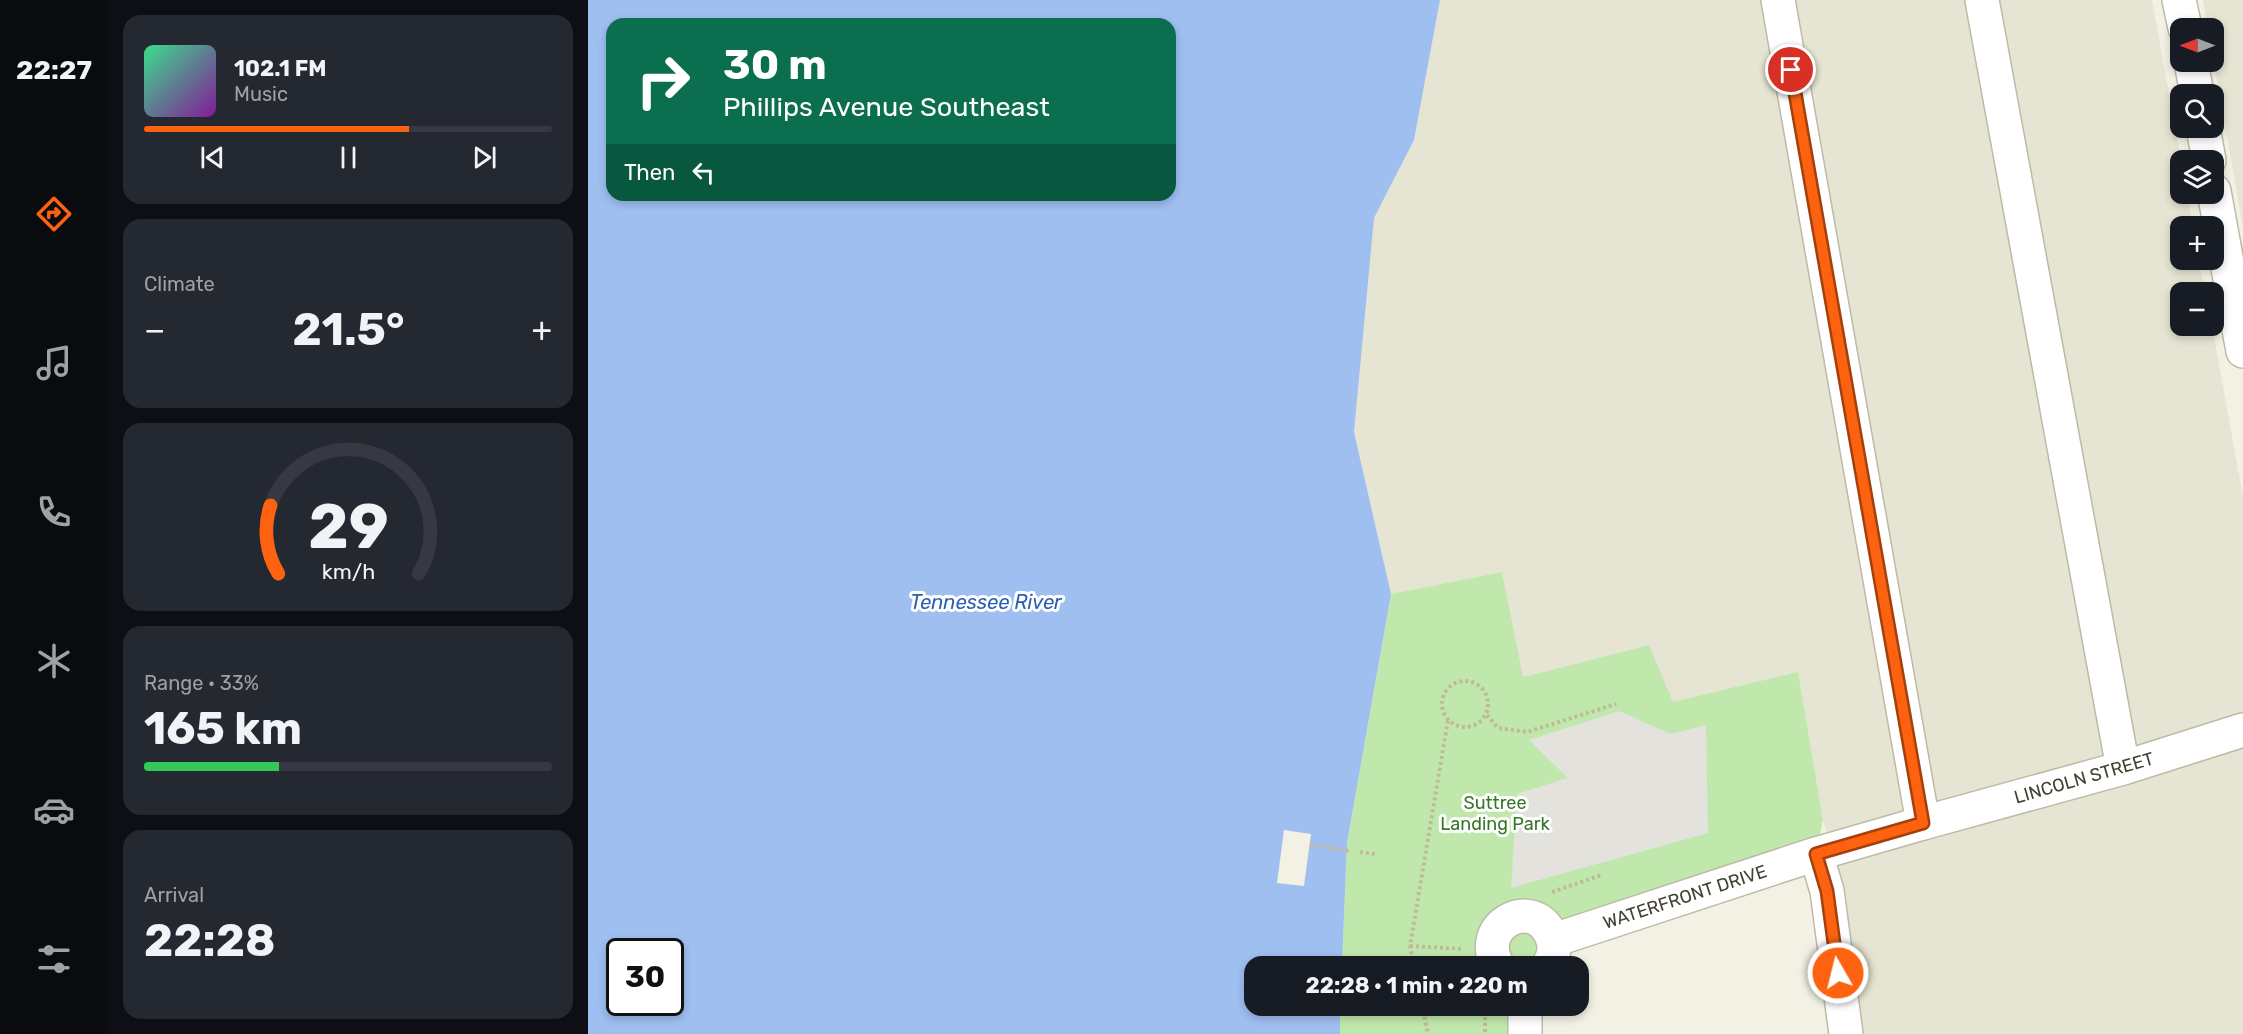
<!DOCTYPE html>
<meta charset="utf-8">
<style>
:root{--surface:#171b24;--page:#242831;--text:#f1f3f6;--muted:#9ea1a6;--line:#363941;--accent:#fd6211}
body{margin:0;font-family:Rubik,sans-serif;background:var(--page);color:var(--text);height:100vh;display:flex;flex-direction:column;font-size:22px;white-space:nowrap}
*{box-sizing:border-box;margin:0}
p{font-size:20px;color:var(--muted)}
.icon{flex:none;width:33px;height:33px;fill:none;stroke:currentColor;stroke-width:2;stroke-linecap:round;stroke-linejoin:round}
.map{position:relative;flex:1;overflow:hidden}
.sheet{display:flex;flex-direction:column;gap:15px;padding:15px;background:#0d0f14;width:480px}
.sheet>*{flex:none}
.guide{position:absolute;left:18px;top:18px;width:570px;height:183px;border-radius:18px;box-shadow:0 3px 9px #0003;background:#0b6e4f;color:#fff;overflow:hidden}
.needle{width:39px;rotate:270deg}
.controls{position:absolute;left:1582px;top:18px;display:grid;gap:12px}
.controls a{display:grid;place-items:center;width:54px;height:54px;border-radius:12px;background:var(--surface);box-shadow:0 3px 9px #0003;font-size:30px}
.speed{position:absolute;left:18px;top:938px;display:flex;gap:12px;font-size:30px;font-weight:700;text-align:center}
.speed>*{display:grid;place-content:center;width:78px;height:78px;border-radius:50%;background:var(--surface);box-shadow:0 3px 9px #0003;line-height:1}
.speed .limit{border:3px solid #111;border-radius:9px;background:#fff;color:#111}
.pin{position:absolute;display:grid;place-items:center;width:51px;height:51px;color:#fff;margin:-26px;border:3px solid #fff;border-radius:50%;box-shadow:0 2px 6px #0007}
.me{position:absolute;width:66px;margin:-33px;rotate:352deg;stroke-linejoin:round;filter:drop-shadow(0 0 4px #0008)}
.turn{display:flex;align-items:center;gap:21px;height:126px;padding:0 18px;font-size:27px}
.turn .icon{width:78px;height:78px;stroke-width:2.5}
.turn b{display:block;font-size:42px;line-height:51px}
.then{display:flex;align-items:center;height:57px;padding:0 18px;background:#0003;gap:12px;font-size:22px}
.big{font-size:45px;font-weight:700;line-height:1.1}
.sheet .tile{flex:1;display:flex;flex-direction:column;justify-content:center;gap:9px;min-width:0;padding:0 21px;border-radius:18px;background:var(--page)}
.sheet .dial{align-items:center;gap:0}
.dial svg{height:156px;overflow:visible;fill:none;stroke:var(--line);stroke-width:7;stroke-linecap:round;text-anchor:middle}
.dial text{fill:var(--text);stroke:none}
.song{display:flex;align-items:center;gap:18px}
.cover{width:72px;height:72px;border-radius:9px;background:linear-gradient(135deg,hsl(150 70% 55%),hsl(290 70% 35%))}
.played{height:6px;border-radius:3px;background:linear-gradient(90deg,var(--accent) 65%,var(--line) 65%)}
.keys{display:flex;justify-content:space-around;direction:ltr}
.heat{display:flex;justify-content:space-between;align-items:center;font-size:33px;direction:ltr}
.charge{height:9px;border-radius:4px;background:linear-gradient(90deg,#34c759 33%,var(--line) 0)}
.trip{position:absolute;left:656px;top:956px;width:345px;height:60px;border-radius:18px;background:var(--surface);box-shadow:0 3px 9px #0003;font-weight:700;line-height:60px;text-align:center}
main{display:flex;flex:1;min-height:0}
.dock{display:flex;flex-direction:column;width:108px;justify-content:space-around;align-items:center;background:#090b0e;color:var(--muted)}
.dock .icon{width:42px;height:42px}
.dock .active{color:var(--accent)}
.dock b{font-size:27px;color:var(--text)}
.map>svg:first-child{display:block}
</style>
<main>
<nav class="dock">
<b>22:27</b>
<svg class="icon active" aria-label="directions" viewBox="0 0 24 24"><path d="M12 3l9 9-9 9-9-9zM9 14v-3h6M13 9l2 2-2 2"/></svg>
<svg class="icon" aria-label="music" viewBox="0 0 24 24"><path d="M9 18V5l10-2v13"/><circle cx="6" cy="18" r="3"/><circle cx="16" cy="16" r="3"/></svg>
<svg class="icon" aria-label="phone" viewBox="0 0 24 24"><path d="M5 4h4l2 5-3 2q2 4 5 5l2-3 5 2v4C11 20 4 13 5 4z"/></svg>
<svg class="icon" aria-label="climate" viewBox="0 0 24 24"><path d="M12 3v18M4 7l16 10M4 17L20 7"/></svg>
<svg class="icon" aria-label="car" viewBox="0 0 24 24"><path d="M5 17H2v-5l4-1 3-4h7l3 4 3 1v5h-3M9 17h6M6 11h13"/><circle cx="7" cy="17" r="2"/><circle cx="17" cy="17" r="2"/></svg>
<svg class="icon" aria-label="filters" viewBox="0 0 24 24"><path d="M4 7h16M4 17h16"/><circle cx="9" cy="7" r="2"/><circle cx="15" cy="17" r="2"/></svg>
</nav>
<section class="sheet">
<div class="tile">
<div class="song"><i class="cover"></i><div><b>102.1 FM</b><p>Music</p></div></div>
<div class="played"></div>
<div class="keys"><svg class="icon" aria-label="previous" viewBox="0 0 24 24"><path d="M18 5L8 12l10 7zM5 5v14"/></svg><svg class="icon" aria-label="pause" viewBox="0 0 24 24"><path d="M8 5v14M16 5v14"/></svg><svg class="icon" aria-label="next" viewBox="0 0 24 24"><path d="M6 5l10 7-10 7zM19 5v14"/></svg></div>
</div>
<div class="tile"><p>Climate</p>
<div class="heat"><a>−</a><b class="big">21.5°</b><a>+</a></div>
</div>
<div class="tile dial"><svg viewBox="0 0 100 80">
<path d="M14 69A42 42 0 1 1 86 69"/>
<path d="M14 69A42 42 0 0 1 10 34" stroke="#fd6211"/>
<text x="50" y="56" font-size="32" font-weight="700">29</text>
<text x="50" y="72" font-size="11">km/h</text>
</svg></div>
<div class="tile"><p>Range · 33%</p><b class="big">165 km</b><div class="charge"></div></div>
<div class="tile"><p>Arrival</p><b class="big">22:28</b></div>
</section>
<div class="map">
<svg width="1655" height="1034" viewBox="0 0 1655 1034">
<rect width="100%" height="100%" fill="#f2f1e4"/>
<g fill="#e6e4d2">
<path d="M852 0H1564L1593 160V194H1599L1605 226H1593V260H1611L1617 292H1593V326H1624L1655 497V1034H1272L1250 879 1235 820 1210 673 1084 703 1061 645 934 677 914 572 803 594 766 432 786 218 826 140Z"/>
<path d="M1615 0H1655V228L1626 62V28H1620Z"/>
</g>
<g fill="#c1e8ac">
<path d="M914 572 935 677 1061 645 1085 702 1210 672 1235 820 1228 854 966 940 960 966H754L759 843 803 594Z"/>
<rect x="752" y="1005" width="185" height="29"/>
</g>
<path fill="#e3e2dd" d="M1031 711 1083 734 1118 725 1120 833 923 888 929 794 980 778 941 740Z"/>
<path fill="#9fbff1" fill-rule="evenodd" d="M0 0H852L826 140 786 218 766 432 803 594 759 843 754 966H666V1005H752V1034H0ZM24 24H582V195H24ZM32 951H82V1002H32Z"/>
<path fill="#f2f1e4" d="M696 830 723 834 716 886 689 883Z"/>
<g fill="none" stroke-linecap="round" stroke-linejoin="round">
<defs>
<g id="minor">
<path d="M1190 0 1335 823 1228 854 1239 891 1258 1034"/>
<path d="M1394 0 1535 768"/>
<path d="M1591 0 1597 28"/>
<path d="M1603 62 1609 94"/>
<path d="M1615 128 1621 160"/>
<path d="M1626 191 1655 351"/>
<path d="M1335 823 1535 768 1655 730"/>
<path d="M966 940 1228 854"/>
<path d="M910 966C886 925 945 895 963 935 968 945 966 957 960 966"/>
<path d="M937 1034V1005"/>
</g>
</defs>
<use href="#minor" stroke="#bebaa7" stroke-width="36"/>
<g stroke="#c0ba98" stroke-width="4" stroke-dasharray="3 3" stroke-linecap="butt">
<circle cx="877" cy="704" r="23"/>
<path d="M899 715 910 728 939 732 1028 704"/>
<path d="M722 845 763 851"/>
<path d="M772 852 788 854"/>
<path d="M964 892 1014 875"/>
<path d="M822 946 875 949"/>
<path d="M826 966 822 946 860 720"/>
<path d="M834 1005 840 1034"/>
<path d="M897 1005V1034"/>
</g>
<use href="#minor" stroke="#fff" stroke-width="33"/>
</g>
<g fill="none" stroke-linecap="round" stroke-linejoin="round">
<defs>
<path id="route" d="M1203 70 1335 823 1228 854 1239 891 1250 973"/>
</defs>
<use href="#route" stroke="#a4400b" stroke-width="15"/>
<use href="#route" stroke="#fd6211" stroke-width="10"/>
</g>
<g text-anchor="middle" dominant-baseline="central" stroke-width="6" stroke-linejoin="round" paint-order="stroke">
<g font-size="18" fill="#454134" stroke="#fff">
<text transform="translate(1496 778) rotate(-16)">LINCOLN STREET</text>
<text transform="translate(1097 897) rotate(-18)">WATERFRONT DRIVE</text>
</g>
<g font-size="18" fill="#367727" stroke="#fff">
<text x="907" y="803">Suttree<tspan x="907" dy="21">Landing Park</tspan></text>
</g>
<g font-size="20" font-style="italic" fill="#2c5fb1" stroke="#fff">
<text x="398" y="602">Tennessee River</text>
</g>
</g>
</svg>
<div class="controls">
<a><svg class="needle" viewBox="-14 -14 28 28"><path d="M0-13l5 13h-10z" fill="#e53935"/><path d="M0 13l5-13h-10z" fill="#9ea1a6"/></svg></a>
<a><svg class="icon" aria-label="search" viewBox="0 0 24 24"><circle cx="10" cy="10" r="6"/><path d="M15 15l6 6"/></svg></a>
<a><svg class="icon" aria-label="layers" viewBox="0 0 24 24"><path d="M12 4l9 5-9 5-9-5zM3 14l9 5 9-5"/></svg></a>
<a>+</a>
<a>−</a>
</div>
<div class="speed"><div class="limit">30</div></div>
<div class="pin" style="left:1203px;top:70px;background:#d93025"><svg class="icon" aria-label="arrive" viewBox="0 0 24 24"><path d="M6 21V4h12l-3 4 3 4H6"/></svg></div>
<svg class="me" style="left:1250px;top:973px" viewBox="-20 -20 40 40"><circle r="17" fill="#fd6211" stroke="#fff" stroke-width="3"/><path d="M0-11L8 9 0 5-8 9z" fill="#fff"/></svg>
<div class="trip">22:28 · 1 min · 220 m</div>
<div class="guide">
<div class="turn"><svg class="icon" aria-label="right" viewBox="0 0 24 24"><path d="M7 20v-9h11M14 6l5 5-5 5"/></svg><div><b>30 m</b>Phillips Avenue Southeast</div></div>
<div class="then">Then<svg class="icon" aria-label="left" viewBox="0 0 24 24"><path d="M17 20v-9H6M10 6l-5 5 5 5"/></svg></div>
</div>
</div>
</main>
